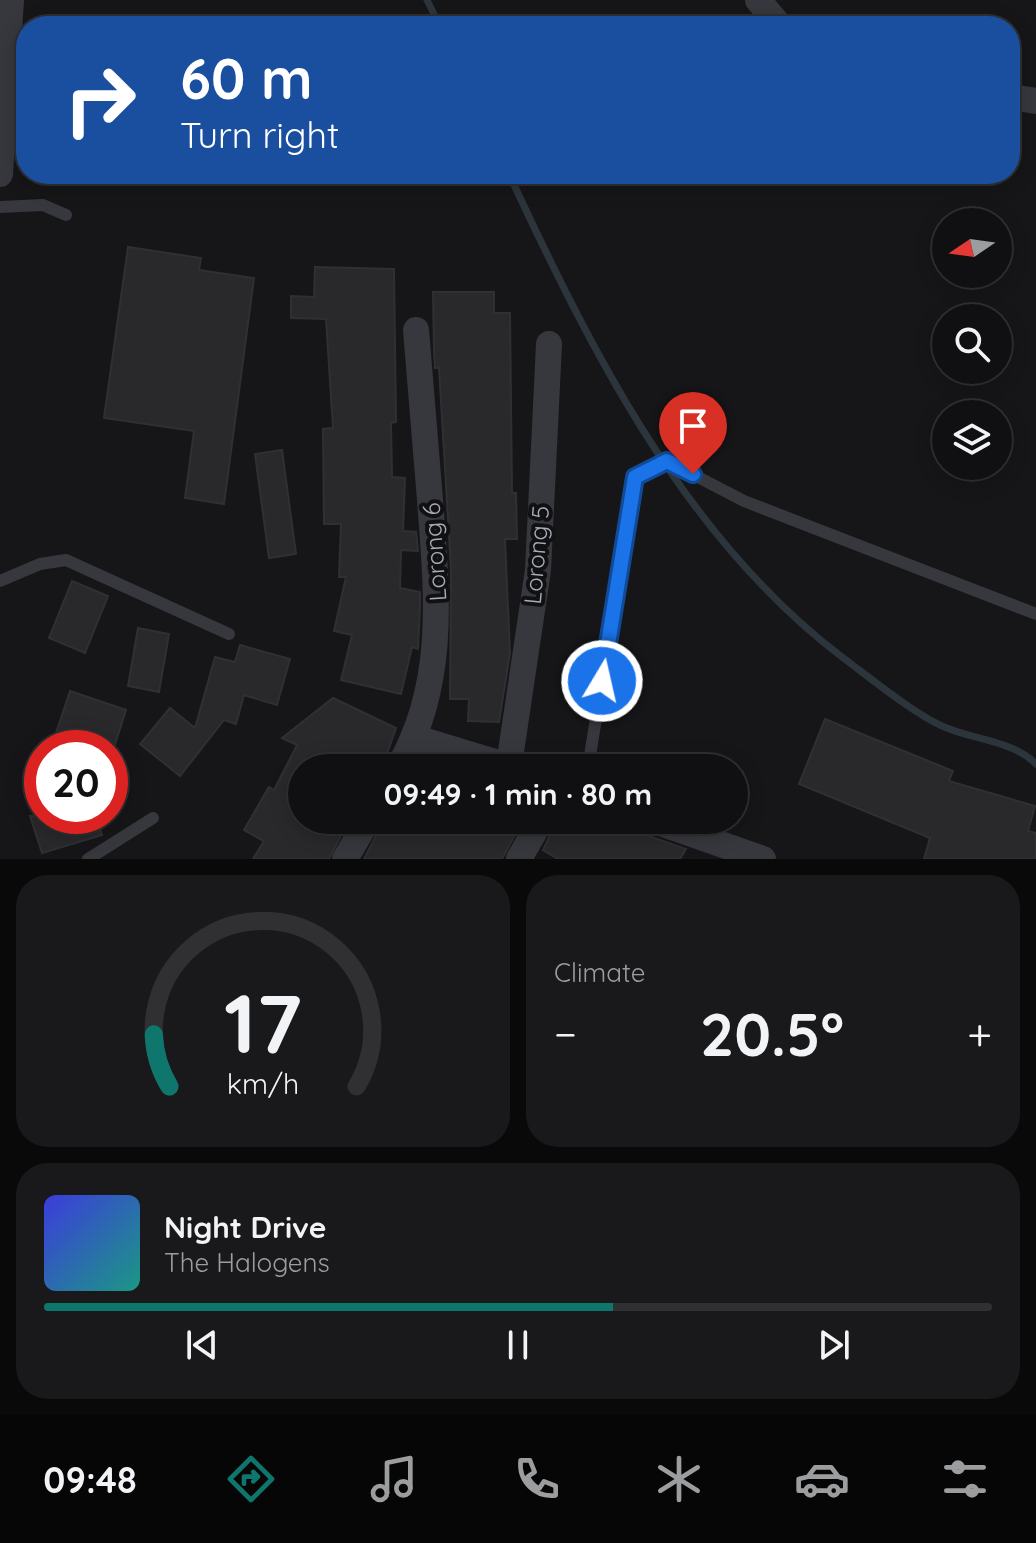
<!DOCTYPE html>
<meta charset="utf-8">
<style>
:root{--surface:#101012;--page:#19191b;--text:#f1f3f6;--muted:#9c9d9f;--line:#303032;--accent:#0f766e}
body{margin:0;font-family:Quicksand,sans-serif;background:var(--page);color:var(--text);height:100vh;display:flex;flex-direction:column;font-size:30px;white-space:nowrap}
*{box-sizing:border-box;margin:0}
p{font-size:26px;color:var(--muted)}
.icon{flex:none;width:44px;height:44px;fill:none;stroke:currentColor;stroke-width:2;stroke-linecap:round;stroke-linejoin:round}
.map{position:relative;height:859px;overflow:hidden}
.details{display:flex;flex-direction:column;gap:16px;padding:16px;background:#09090a;flex:1}
.details>*{flex:none}
.hud{position:absolute;left:16px;top:16px;width:1004px;height:168px;border-radius:32px;box-shadow:0 4px 20px #0003,0 0 0 2px var(--line);background:#1a4fa0;color:#fff;overflow:hidden}
.needle{width:52px;rotate:257deg}
.tools{position:absolute;left:932px;top:208px;display:grid;gap:16px}
.tools a{display:grid;place-items:center;width:80px;height:80px;border-radius:50%;background:var(--surface);box-shadow:0 4px 20px #0003,0 0 0 2px var(--line);font-size:40px}
.speed{position:absolute;left:24px;top:730px;display:flex;gap:16px;font-size:40px;font-weight:700;text-align:center}
.speed>*{display:grid;place-content:center;width:104px;height:104px;border-radius:50%;background:var(--surface);box-shadow:0 4px 20px #0003,0 0 0 2px var(--line);line-height:1}
.speed .limit{border:12px solid #d22;background:#fff;color:#111}
.pin{position:absolute;display:grid;place-items:center;width:68px;height:68px;color:#fff;margin:-82px -34px;border-radius:50% 50% 50% 0;rotate:-45deg;box-shadow:0 0 8px #0007}
.pin .icon{rotate:45deg}
.me{position:absolute;width:88px;margin:-44px;rotate:9deg;stroke-linejoin:round;filter:drop-shadow(0 0 6px #0008)}
.turn{display:flex;align-items:center;gap:28px;height:168px;padding:0 32px;font-size:36px}
.turn .icon{width:104px;height:104px;stroke-width:2.5}
.turn b{display:block;font-size:56px;line-height:68px}
.big{font-size:60px;font-weight:800;line-height:1.1}
.details .tile{flex:1;display:flex;flex-direction:column;justify-content:center;gap:12px;min-width:0;padding:0 28px;border-radius:32px;background:var(--page)}
.details .dial{align-items:center;gap:0}
.dial svg{height:208px;overflow:visible;fill:none;stroke:var(--line);stroke-width:7;stroke-linecap:round;text-anchor:middle}
.dial text{fill:var(--text);stroke:none}
.song{display:flex;align-items:center;gap:24px}
.cover{width:96px;height:96px;border-radius:12px;background:linear-gradient(135deg,hsl(240 70% 55%),hsl(170 70% 35%))}
.played{height:8px;border-radius:4px;background:linear-gradient(90deg,var(--accent) 60%,var(--line) 60%)}
.keys{display:flex;justify-content:space-around;direction:ltr}
.heat{display:flex;justify-content:space-between;align-items:center;font-size:44px;direction:ltr}
.details .tiles{flex:1;display:grid;gap:16px;grid-template-columns:1fr 1fr}
.tile:last-child{grid-column:span 2}
.trip{position:absolute;left:288px;top:754px;width:460px;height:80px;border-radius:40px;background:var(--surface);box-shadow:0 4px 20px #0003,0 0 0 2px var(--line);font-weight:800;line-height:80px;text-align:center}
.tab-bar{display:flex;height:128px;justify-content:space-around;align-items:center;background:#060607;color:var(--muted)}
.tab-bar .icon{width:56px;height:56px}
.tab-bar .on{color:var(--accent)}
.tab-bar b{font-size:36px;color:var(--text)}
.map>svg:first-child{display:block}
</style>
<div class="map">
<svg width="1036" height="859" viewBox="0 0 1036 859">
<rect width="100%" height="100%" fill="#161618"/>
<g fill="none" stroke-linecap="round" stroke-linejoin="round">
<g stroke="#2c353c" stroke-width="7">
<path d="M427 0 440 26"/>
<path d="M509 174C591 350 684 537 842 657 869 677 913 713 942 726 972 740 1012 740 1036 764"/>
</g>
</g>
<g fill="#29292c" stroke="#303034" stroke-width="2">
<path d="M128 247 201 258 199 270 254 278 224 504 185 498 194 431 104 418Z"/>
<path d="M315 267 394 269 396 422 391 423 392 477 405 478 403 531 416 532 418 551 401 550 400 588 420 592V604L418 649 412 647 401 694 341 680 352 635 334 631 346 577H339L341 524H324L323 429 333 428 326 319 291 318V296L314 297Z"/>
<path d="M433 292H494V313H510L512 493H516L517 539H505L510 653 499 722 468 721 469 699H450L451 569 439 368H435L434 351Z"/>
<path d="M282 450 296 554 269 558 255 454Z"/>
<path d="M72 581 108 596 85 653 49 638Z"/>
<path d="M138 628 169 634 159 692 128 686Z"/>
<path d="M240 645 290 659 277 705 244 695 236 724 224 720 180 776 140 744 170 708 195 728 215 657 235 662Z"/>
<path d="M70 691 126 710 114 748H51Z"/>
<path d="M333 698 396 728 382 768H302V820H349L329 859H253L264 841 244 830 269 787 274 790 297 745 282 738Z"/>
<path d="M825 719 953 771 949 781 1035 806 1028 831 1036 833V859H924L930 838 799 784Z"/>
<path d="M422 756 443 763 452 768H416Z"/>
<path d="M30 816H96L102 835 42 853Z"/>
<path d="M384 820H523L502 859H364Z"/>
<path d="M557 820H607L628 832 636 820 646 835 686 849 680 859H558L543 850Z"/>
</g>
<g fill="none" stroke-linecap="round" stroke-linejoin="round">
<g stroke="#37383d" stroke-width="12">
<path d="M0 207 43 205 66 215"/>
<path d="M0 581 40 564 66 560 229 634"/>
<path d="M588 768 635 477 667 461 744 501 1036 614"/>
<path d="M88 859 153 818"/>
</g>
<g stroke="#37383d" stroke-width="26">
<path d="M758 0 780 26"/>
<path d="M1010 97 1036 101"/>
<path d="M0 174 11 0"/>
<path d="M416 738 515 768"/>
<path d="M509 765 538 570 549 344"/>
<path d="M398 768C447 685 437 593 430 500 425 444 421 387 416 330"/>
<path d="M652 820 763 859"/>
<path d="M345 859 368 820"/>
<path d="M519 859 541 820"/>
</g>
</g>
<g fill="none" stroke-linecap="round" stroke-linejoin="round">
<defs>
<path id="route" d="M602 681 635 477 667 461 693 474"/>
</defs>
<use href="#route" stroke="#114b97" stroke-width="20"/>
<use href="#route" stroke="#1a73e8" stroke-width="14"/>
</g>
<g text-anchor="middle" dominant-baseline="central" stroke-width="8" stroke-linejoin="round" paint-order="stroke">
<g font-size="24" fill="#a8adb8" stroke="#111113">
<text transform="translate(434 552) rotate(-94)">Lorong 6</text>
<text transform="translate(536 555) rotate(-85)">Lorong 5</text>
</g>
</g>
</svg>
<div class="tools">
<a><svg class="needle" viewBox="-14 -14 28 28"><path d="M0-13l5 13h-10z" fill="#e53935"/><path d="M0 13l5-13h-10z" fill="#9c9d9f"/></svg></a>
<a><svg class="icon" aria-label="search" viewBox="0 0 24 24"><circle cx="10" cy="10" r="6"/><path d="M15 15l6 6"/></svg></a>
<a><svg class="icon" aria-label="layers" viewBox="0 0 24 24"><path d="M12 4l9 5-9 5-9-5zM3 14l9 5 9-5"/></svg></a>
</div>
<div class="speed"><div class="limit">20</div></div>
<div class="pin" style="left:693px;top:474px;background:#d93025"><svg class="icon" aria-label="arrive" viewBox="0 0 24 24"><path d="M6 21V4h12l-3 4 3 4H6"/></svg></div>
<svg class="me" style="left:602px;top:681px" viewBox="-20 -20 40 40"><circle r="17" fill="#1a73e8" stroke="#fff" stroke-width="3"/><path d="M0-11L8 9 0 5-8 9z" fill="#fff"/></svg>
<div class="trip">09:49 · 1 min · 80 m</div>
<div class="hud">
<div class="turn"><svg class="icon" aria-label="right" viewBox="0 0 24 24"><path d="M7 20v-9h11M14 6l5 5-5 5"/></svg><div><b>60 m</b>Turn right</div></div>
</div>
</div>
<section class="details">
<div class="tiles">
<div class="tile dial"><svg viewBox="0 0 100 80">
<path d="M14 69A42 42 0 1 1 86 69"/>
<path d="M14 69A42 42 0 0 1 8 49" stroke="#0f766e"/>
<text x="50" y="56" font-size="32" font-weight="700">17</text>
<text x="50" y="72" font-size="11">km/h</text>
</svg></div>
<div class="tile"><p>Climate</p>
<div class="heat"><a>−</a><b class="big">20.5°</b><a>+</a></div>
</div>
<div class="tile">
<div class="song"><i class="cover"></i><div><b>Night Drive</b><p>The Halogens</p></div></div>
<div class="played"></div>
<div class="keys"><svg class="icon" aria-label="previous" viewBox="0 0 24 24"><path d="M18 5L8 12l10 7zM5 5v14"/></svg><svg class="icon" aria-label="pause" viewBox="0 0 24 24"><path d="M8 5v14M16 5v14"/></svg><svg class="icon" aria-label="next" viewBox="0 0 24 24"><path d="M6 5l10 7-10 7zM19 5v14"/></svg></div>
</div>
</div>
</section>
<nav class="tab-bar">
<b>09:48</b>
<svg class="icon on" aria-label="directions" viewBox="0 0 24 24"><path d="M12 3l9 9-9 9-9-9zM9 14v-3h6M13 9l2 2-2 2"/></svg>
<svg class="icon" aria-label="music" viewBox="0 0 24 24"><path d="M9 18V5l10-2v13"/><circle cx="6" cy="18" r="3"/><circle cx="16" cy="16" r="3"/></svg>
<svg class="icon" aria-label="phone" viewBox="0 0 24 24"><path d="M5 4h4l2 5-3 2q2 4 5 5l2-3 5 2v4C11 20 4 13 5 4z"/></svg>
<svg class="icon" aria-label="climate" viewBox="0 0 24 24"><path d="M12 3v18M4 7l16 10M4 17L20 7"/></svg>
<svg class="icon" aria-label="car" viewBox="0 0 24 24"><path d="M5 17H2v-5l4-1 3-4h7l3 4 3 1v5h-3M9 17h6M6 11h13"/><circle cx="7" cy="17" r="2"/><circle cx="17" cy="17" r="2"/></svg>
<svg class="icon" aria-label="filters" viewBox="0 0 24 24"><path d="M4 7h16M4 17h16"/><circle cx="9" cy="7" r="2"/><circle cx="15" cy="17" r="2"/></svg>
</nav>
